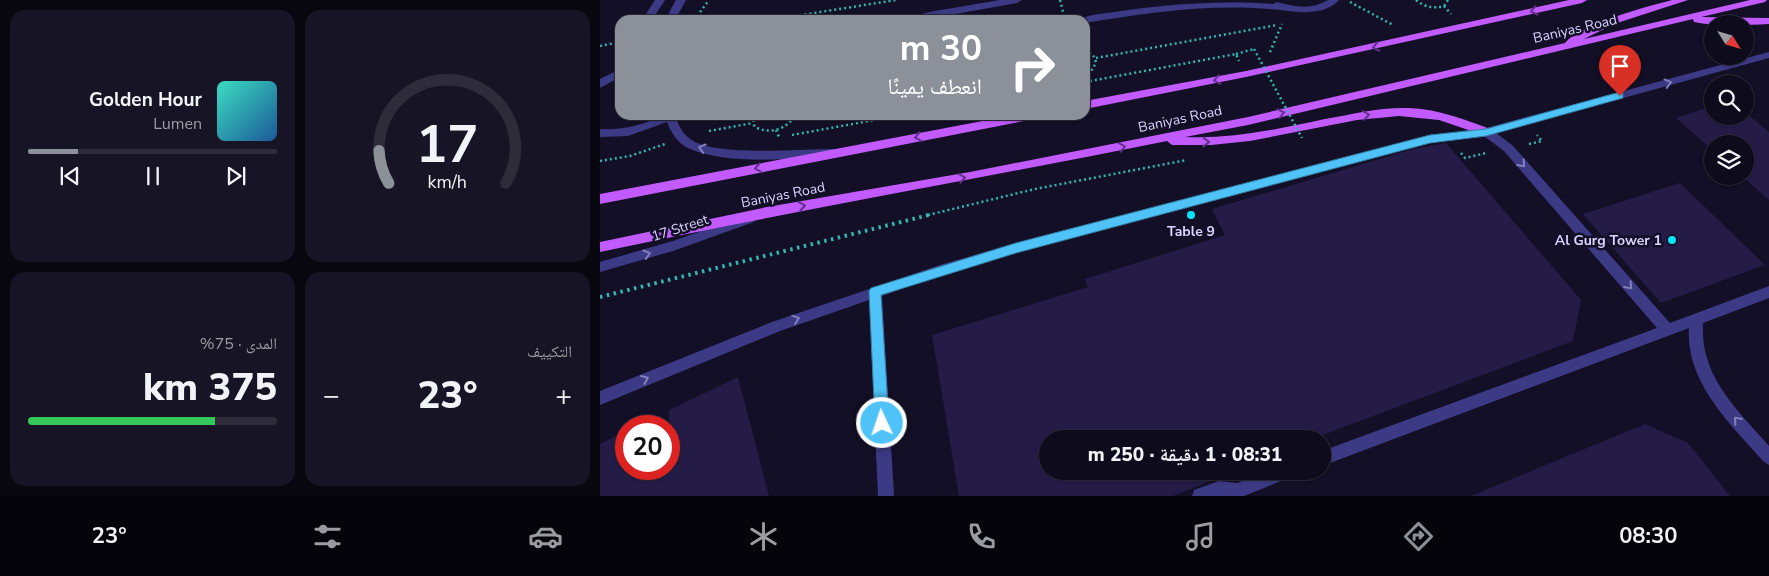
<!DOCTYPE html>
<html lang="ar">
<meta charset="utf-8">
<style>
:root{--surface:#0e0b1c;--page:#171425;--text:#f1f3f6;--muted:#9b9ba3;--line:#2e2b3b;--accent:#8c9099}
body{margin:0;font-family:"Nunito Sans","Noto Naskh Arabic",sans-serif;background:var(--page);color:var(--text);direction:rtl;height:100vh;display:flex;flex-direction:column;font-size:19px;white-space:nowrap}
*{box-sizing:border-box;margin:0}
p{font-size:16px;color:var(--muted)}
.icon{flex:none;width:28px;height:28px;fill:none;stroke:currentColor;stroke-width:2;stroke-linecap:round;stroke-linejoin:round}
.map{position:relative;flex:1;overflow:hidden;direction:ltr}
.details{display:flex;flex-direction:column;gap:10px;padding:10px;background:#08060f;width:600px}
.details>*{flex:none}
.guide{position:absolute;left:15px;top:15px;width:475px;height:105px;border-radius:15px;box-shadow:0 1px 4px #0004,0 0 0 1px var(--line);direction:rtl;background:#8c9099;color:#fff;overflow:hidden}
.needle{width:32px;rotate:127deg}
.buttons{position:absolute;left:1104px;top:15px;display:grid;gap:10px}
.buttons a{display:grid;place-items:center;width:50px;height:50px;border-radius:50%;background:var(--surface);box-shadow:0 1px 4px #0004,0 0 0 1px var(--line);font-size:25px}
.speed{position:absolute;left:15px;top:415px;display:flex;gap:10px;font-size:25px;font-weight:700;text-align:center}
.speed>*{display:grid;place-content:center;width:65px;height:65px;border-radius:50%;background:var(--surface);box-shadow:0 1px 4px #0004,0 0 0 1px var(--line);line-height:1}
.speed .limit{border:8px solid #d22;background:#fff;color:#111}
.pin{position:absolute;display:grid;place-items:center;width:42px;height:42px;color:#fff;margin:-51px -21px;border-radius:50% 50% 50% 0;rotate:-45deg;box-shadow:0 0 5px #0007}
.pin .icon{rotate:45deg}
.me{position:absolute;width:55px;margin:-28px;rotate:357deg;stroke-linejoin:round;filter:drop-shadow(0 0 4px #0008)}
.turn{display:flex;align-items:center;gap:18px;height:105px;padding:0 25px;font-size:22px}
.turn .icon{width:65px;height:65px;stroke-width:2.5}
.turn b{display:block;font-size:35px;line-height:42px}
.big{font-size:38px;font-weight:800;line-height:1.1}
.details .widget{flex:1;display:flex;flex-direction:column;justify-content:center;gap:8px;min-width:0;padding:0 18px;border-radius:15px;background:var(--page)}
.details .dial{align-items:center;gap:0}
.dial svg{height:130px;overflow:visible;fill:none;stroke:var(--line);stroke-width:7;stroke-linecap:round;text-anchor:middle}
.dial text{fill:var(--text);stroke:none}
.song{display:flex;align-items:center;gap:15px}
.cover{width:60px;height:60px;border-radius:8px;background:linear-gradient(135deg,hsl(170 70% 55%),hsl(210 70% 35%))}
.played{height:5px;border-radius:2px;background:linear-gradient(90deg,var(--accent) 20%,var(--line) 20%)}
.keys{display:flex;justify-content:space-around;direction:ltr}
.heat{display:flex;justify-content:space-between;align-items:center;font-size:28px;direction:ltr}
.charge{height:8px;border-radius:4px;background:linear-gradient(90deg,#34c759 75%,var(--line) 0)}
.details .tiles{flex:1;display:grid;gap:10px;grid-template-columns:repeat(2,1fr)}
.trip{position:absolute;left:439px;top:430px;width:292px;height:50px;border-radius:25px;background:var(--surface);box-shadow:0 1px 4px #0004,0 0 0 1px var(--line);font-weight:800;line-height:50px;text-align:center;direction:rtl}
.tab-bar{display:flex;height:80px;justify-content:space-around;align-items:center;background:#06040b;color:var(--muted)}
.tab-bar .icon{width:35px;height:35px}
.tab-bar .active{color:var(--accent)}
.tab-bar b{font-size:22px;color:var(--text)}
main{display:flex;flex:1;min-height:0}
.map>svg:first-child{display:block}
</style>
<main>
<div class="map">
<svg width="1169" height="496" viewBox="0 0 1169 496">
<rect width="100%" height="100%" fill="#130f26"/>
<g fill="#241b47">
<path d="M1112 106V116H1145V112L1169 132V200L1142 176H1145V144H1112V150L1076 118Z"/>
<path d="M846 143 981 300 973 341 720 436 721 438 717 439H448V471H635L573 496H359L332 335 488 287 485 279 625 235 612 209 813 149Z"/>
<path d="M1080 183 1165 265 1061 303 983 214Z"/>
<path d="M138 377 169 496H0V444L26 431V469H69V410Z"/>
<path d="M1045 424 1088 443 1130 496H871Z"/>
</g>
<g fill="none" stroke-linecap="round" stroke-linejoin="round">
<g stroke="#2fb8b0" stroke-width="2.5" stroke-dasharray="2 3" stroke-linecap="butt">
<path d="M460 0 465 20"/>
<path d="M816 0C825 7 833 9 844 6L848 0"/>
<path d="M750 2 793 25"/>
<path d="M844 6 851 14"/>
<path d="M94 20 109 0"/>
<path d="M170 20 296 0"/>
<path d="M0 46 20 42"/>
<path d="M485 50 493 55 496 62 493 69 485 74"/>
<path d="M670 52 682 24"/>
<path d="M636 54 654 49"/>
<path d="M496 58 677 25"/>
<path d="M485 82 636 54 639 61"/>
<path d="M155 115 153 123 155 127C171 135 186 129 196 115"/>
<path d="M176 130 179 137"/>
<path d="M109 131 153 123"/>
<path d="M192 135 302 115"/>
<path d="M929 144 942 141 937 135"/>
<path d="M861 153 865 158 886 153"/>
<path d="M0 161 30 156 65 144"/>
<path d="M328 215 435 189 587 160"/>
</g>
<path stroke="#2fb8b0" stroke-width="4" stroke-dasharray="2.5 4.5" stroke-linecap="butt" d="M0 297 333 214"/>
<g fill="#3d3a85" fill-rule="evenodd">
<path d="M55 0H65L52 20H42Z"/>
<path d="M76 0H86L75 20H65Z"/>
<path d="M400 0H422L417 3 322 20H306L308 18 329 12Z"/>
<path d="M728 0H739C726 14 705 13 688 11 620 2 552 12 485 23V20H480C487 14 504 14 514 12 567 4 619 0 673 4L677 2C695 7 711 10 728 0Z"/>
<path d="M1169 52V58L896 133 912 145 923 157 1070 323 1169 286V298L1103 323C1100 377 1136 408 1169 446V465L1164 462C1131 425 1085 382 1089 328L722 466V451L1057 328 904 151 884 136 830 143 416 253 340 275 282 296 294 496H278L269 300 180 331 0 405V391L172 322 340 265 416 243 830 135 886 128Z"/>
<path d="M20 69V77L0 88V79Z"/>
<path d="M62 115H76C77 126 85 137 95 142 125 156 199 149 233 149L239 153 233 157C190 158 128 166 88 148 78 143 71 133 67 122L28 136 0 137V129C23 130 42 126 62 115Z"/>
<path d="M150 214 154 216 156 219 154 222 73 251 0 272V262L73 241Z"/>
<path d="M668 471H697L694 476 644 496H592L594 490 619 481 637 483Z"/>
</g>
<g fill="#c25bff" fill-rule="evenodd">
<path d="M969 0H987L982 3 646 77 485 109V101L646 71Z"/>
<path d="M1072 0H1088L1014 24 984 39 1150 0H1167L1165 2 1101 17 1169 18V24C1146 25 1116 27 1094 22L1093 19 648 125 585 137C632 139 679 129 725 119 753 114 780 107 809 108 837 109 864 119 890 129L891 132 886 136 839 120 799 116 757 120 650 141 611 145H572L567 141C378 179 188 212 0 252V242L167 207 370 172 648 117 965 43C981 23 1047 7 1072 0Z"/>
<path d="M414 115H439L434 119 0 204V194Z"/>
</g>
<path stroke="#2fb8b0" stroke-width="2.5" stroke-dasharray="2 3" stroke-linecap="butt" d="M654 49 702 138"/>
</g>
<defs><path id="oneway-chevron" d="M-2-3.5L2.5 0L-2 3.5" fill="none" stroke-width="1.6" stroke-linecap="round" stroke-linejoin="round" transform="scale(1.25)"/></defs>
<g stroke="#623188">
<use href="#oneway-chevron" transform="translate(934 11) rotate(167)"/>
<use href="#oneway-chevron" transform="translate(776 47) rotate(168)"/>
<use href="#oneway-chevron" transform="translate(617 80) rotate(169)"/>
<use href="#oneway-chevron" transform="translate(681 113) rotate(-13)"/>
<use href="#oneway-chevron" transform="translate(766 115) rotate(-9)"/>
<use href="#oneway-chevron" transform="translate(318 137) rotate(169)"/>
<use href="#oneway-chevron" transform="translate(606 142)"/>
<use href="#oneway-chevron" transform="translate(522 147) rotate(-11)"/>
<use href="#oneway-chevron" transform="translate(158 168) rotate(169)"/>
<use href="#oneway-chevron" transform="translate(362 178) rotate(-10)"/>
<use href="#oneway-chevron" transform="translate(202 206) rotate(-10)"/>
</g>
<g stroke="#837fbc">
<use href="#oneway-chevron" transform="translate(1068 83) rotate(-15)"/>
<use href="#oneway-chevron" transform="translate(102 148) rotate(-163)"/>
<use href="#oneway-chevron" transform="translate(922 164) rotate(48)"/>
<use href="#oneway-chevron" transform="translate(47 254) rotate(-17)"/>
<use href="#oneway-chevron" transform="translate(1029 286) rotate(49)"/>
<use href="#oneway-chevron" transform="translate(196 319) rotate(-19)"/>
<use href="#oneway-chevron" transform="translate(45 379) rotate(-23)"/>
<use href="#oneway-chevron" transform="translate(1137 420) rotate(-131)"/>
</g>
<path fill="#4fc3f7" stroke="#337fa1" d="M1020 92 1023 93V98L886 136 830 143 416 253 281 295 289 423 287 428 282 430 277 428 275 423 269 291 271 288 416 243 830 135 886 129Z"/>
<g fill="#00e5ff" stroke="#130f26" stroke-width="2">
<circle cx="591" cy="215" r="5"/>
<circle cx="1072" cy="240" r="5"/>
</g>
<g text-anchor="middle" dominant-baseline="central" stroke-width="5" stroke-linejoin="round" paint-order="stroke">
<g font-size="14" fill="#d9d4ff" stroke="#130f26">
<text transform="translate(975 29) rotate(-13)">Baniyas Road</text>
<text transform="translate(580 119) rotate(-12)">Baniyas Road</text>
<text transform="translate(183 195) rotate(-11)">Baniyas Road</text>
<text transform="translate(80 228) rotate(-18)">17 Street</text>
</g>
<g font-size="14" font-weight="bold" fill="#d9d4ff" stroke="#130f26">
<text x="591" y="231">Table 9</text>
<text x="1062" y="240" text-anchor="end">Al Gurg Tower 1</text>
</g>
</g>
</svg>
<div class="buttons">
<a><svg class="needle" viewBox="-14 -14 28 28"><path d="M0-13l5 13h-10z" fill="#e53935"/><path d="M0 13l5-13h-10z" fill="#9b9ba3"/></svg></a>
<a><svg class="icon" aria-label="search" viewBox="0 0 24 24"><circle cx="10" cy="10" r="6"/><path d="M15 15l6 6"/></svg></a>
<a><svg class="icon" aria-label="layers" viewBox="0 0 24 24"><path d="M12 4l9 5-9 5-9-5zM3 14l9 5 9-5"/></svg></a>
</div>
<div class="speed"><div class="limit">20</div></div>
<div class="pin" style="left:1020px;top:96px;background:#d93025"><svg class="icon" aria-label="arrive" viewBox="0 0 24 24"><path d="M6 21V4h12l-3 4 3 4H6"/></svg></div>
<svg class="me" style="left:282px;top:423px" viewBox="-20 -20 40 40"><circle r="17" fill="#4fc3f7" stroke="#fff" stroke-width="3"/><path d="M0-11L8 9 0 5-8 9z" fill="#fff"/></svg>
<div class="trip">08:31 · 1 دقيقة · 250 m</div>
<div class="guide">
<div class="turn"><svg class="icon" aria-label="right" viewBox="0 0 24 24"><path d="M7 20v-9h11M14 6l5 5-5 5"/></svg><div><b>30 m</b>انعطف يمينًا</div></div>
</div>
</div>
<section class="details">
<div class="tiles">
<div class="widget dial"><svg viewBox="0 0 100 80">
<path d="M14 69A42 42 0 1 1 86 69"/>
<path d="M14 69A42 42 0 0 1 8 49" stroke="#8c9099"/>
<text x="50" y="56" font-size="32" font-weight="700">17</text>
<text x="50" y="72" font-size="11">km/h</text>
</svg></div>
<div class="widget">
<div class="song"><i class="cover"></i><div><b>Golden Hour</b><p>Lumen</p></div></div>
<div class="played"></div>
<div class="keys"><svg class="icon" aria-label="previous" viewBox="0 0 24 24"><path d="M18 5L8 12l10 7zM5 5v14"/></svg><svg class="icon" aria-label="pause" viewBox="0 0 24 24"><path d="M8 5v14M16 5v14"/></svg><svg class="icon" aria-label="next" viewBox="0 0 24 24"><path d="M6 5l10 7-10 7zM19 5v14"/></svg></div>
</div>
<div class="widget"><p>التكييف</p>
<div class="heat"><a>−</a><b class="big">23°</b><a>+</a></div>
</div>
<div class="widget"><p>المدى · 75%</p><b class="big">375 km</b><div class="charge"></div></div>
</div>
</section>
</main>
<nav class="tab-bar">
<b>08:30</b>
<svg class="icon active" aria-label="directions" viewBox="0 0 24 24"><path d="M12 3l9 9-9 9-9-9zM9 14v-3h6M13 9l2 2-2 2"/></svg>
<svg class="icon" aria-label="music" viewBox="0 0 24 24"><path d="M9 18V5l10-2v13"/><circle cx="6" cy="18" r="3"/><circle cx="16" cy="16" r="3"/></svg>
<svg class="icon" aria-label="phone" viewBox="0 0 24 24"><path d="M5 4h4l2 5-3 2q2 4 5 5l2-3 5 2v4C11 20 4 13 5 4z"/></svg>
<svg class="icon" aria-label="climate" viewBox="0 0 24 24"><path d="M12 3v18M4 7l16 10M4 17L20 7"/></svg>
<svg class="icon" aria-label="car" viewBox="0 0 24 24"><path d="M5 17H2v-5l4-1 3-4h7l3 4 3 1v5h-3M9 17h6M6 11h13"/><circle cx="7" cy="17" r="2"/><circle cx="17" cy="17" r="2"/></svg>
<svg class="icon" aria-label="filters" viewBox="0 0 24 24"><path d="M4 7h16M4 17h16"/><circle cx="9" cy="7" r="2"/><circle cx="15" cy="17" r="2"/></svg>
<b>23°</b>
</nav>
